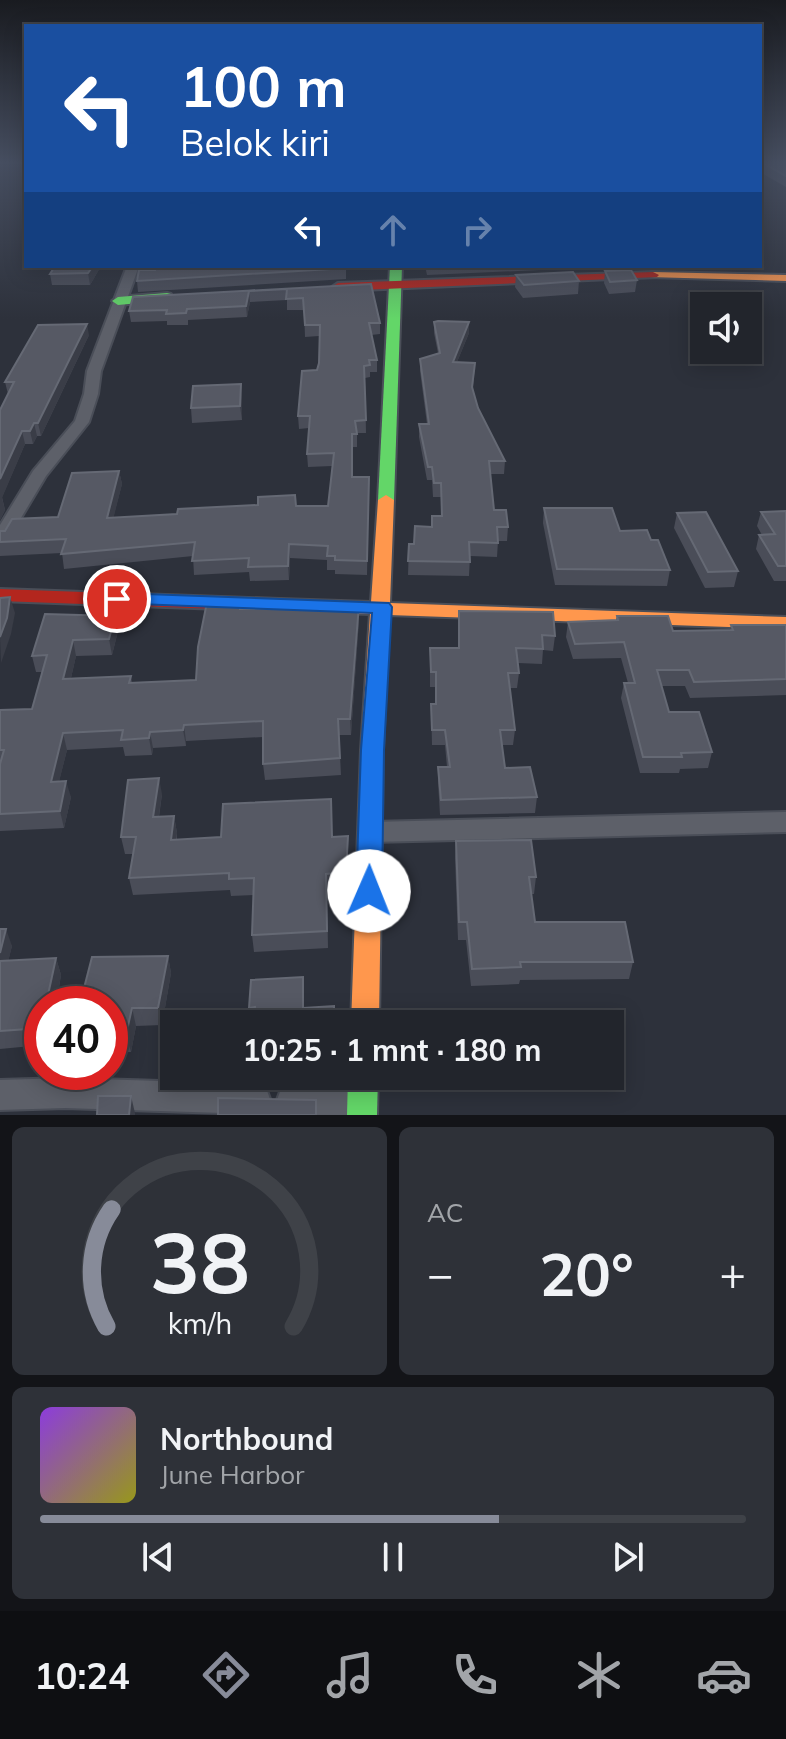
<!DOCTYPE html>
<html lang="id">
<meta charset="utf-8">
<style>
:root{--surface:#22252c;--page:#2e3138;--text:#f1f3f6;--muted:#a2a5a9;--line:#3f4248;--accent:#878b99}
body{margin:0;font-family:Mulish,sans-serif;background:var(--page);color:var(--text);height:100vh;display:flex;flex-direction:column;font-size:30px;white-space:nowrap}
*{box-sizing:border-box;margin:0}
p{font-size:26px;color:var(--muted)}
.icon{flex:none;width:44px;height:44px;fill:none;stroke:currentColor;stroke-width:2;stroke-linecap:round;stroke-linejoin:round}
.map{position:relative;height:1115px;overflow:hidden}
.side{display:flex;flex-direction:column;gap:12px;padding:12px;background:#131418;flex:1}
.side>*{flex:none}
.guide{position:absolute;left:24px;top:24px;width:738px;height:244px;border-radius:0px;box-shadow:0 4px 20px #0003,0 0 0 2px var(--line);background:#1a4fa0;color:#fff;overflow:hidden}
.fabs{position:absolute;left:690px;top:292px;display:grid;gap:16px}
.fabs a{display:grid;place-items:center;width:72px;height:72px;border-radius:0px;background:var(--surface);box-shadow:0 4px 20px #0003,0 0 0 2px var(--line);font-size:40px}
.speed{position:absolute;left:24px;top:986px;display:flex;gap:16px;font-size:40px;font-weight:700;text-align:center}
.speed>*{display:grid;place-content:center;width:104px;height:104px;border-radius:50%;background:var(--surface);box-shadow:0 4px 20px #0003,0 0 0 2px var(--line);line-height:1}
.speed .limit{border:12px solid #d22;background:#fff;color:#111}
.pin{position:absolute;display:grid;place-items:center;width:68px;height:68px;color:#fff;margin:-34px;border:4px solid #fff;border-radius:50%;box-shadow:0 2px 8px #0007}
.me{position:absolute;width:88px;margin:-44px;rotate:1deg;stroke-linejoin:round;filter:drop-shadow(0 0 6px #0008)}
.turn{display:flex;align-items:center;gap:28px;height:168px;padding:0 24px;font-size:36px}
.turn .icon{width:104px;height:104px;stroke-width:2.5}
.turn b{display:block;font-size:56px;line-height:68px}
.lanes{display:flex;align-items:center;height:76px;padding:0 24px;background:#0003;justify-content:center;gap:40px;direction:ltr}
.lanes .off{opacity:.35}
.big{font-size:60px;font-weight:700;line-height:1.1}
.side .tile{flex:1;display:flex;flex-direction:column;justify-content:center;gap:12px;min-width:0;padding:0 28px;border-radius:12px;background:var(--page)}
.side .dial{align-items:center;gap:0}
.dial svg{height:208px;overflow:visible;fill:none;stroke:var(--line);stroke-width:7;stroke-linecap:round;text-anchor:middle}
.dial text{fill:var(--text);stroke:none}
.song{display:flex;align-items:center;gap:24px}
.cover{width:96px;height:96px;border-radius:12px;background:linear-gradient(135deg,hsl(270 70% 55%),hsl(60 70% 35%))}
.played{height:8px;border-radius:4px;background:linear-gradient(90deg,var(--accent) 65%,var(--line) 65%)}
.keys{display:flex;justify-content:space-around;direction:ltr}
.heat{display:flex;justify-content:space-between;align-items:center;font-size:44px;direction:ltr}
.side .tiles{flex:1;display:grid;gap:12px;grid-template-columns:1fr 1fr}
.tile:last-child{grid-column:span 2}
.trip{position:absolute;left:160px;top:1010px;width:464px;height:80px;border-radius:0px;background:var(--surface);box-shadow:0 4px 20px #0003,0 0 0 2px var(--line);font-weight:700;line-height:80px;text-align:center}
.tabs{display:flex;height:128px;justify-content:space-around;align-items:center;background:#0e0f12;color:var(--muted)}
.tabs .icon{width:56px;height:56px}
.tabs .current{color:var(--accent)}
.tabs b{font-size:36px;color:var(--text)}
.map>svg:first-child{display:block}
</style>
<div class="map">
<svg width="786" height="1115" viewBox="0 0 786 1115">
<rect width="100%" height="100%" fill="#2d313b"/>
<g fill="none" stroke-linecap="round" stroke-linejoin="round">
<defs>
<g id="street">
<path d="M127 266H139L101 371 98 394 89 422 46 476 6 543 0 544V525L33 471 75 421 84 394 87 371Z"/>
<path d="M786 812V832L371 842 362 839 359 832 362 825 371 822Z"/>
<path d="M65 1078 255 1084 266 1088 270 1099 266 1110 255 1114 65 1108 0 1110V1080Z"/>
<path d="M292 1085 362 1087 373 1091 377 1102 373 1113 368 1115H291L281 1111 277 1100 281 1089Z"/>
</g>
<g id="fast">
<path d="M390 266H402L394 500 386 505 378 500Z"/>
<path d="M167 293 171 294V300L118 305 112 301 118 297Z"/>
<path d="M348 1076H378L377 1115H347Z"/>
</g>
<g id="slow">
<path d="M653 272 786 275V281L649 277 647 275Z"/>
<path d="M386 495 394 500 390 603 786 617V629L389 615 383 750 379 1024H351L361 750 370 614 280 611 270 605 280 599 371 602 378 500Z"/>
</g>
<g id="jam">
<path d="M653 272 659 275 657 277 338 291 332 287 338 283Z"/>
<path d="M0 589 280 599 290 605 280 611 0 601Z"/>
</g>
</defs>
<use href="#street" stroke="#4a4e58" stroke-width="4"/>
<use href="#fast" stroke="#4a4e58" stroke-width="4"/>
<use href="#slow" stroke="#4a4e58" stroke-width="4"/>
<use href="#jam" stroke="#4a4e58" stroke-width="4"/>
<use href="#street" fill="#5d6069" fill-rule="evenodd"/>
<use href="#fast" fill="#63d668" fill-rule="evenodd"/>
<use href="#slow" fill="#ff974d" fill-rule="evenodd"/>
<use href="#jam" fill="#b3261e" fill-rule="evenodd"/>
</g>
<g fill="#4a4d58">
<path d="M760 163H786V187L760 172Z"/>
<path d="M55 266H110H101L90 285H52L50 274Z"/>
<path d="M425 266H562V269L427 275Z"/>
<path d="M346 268V279L138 292 137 281 155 270Z"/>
<path d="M605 271 637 280 635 292 609 294 604 283Z"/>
<path d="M516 275 579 281 578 294 523 298 515 287Z"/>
<path d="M371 284 380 323V334L371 335 377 360V372H370V377L365 378 366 433H357V447H352L353 477H369L367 575 335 574V570H327V560L290 558 289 580 250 581 249 572 194 575 193 556 64 569 62 553 0 556V531L58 517 119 471 122 484 113 518 296 506H328L332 466 308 467 307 454 309 428 299 429 298 416 319 363V336L305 337 304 310H287V300L250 302 247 317 188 320V325H167V321L131 322 129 311 133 297Z"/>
<path d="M434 322 469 333 457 362 475 363 473 389 478 408 505 461 504 474H490L494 510 508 527 507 541H498L497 557 470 556 469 576 408 575 409 544H414L441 516V497H433L432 480H427L419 437V424H427L420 371V359L438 353 434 333Z"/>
<path d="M89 335 41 436H37L33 444H25L2 497 5 510 0 520 8 394 5 382Z"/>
<path d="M242 397V420L192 423 191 408Z"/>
<path d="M544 508 651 540 670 570 667 586 555 585 543 523Z"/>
<path d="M786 511V581H774L756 549 759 535H762L757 526 761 512Z"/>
<path d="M677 513 738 571 734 587 705 588 674 528Z"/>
<path d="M359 604V620L351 735H339L341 775 265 780 263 764V737L186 741V746L153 748 152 755 125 756 123 747 67 750 59 781 71 797 64 828 0 831V710L32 709 42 672H36L32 656 45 614 118 631 112 655 76 656 71 678 131 676 132 683 196 680 242 609Z"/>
<path d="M459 611 555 636 553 651 543 650 542 664 518 663 519 673 517 688H510L515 730 513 745H502L505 768 537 797 535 813 440 815 438 782V767H447L445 745H432L431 704H436V687H430V648H459Z"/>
<path d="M617 616 673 631 730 630 731 625H786V695L690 698 685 686H661L669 712 712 752 708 768 680 769 679 773H640L621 698 624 683H628L621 658 573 659 566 637 568 622 616 620Z"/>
<path d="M162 794 159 817 174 816 177 833V840L348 836 347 889 327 890 328 948 254 952 252 935 254 895 231 896 230 890 133 895 129 878 133 854H125L121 837Z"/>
<path d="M456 841 536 877 534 894H531L535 922 633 962 629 979 520 980 519 984 471 986 466 940H458L455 858Z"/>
<path d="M0 929 12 946 8 961 56 958 61 975 58 994 83 992 168 956 171 973 162 1025 136 1026 131 1052 110 1053V1004H42V1045L0 1049Z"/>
<path d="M303 977 304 1008 335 1024H252L249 1008Z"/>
<path d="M255 1076H316V1083L256 1081Z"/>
</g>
<g fill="#3a3d47">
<path d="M93 266H101L90 285 88 273Z"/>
<path d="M249 291 250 302 247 317 246 306Z"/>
<path d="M469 322V333L452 374 453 362Z"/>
<path d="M87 324 89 335 41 436 38 423Z"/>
<path d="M241 384 242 397V420L240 406Z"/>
<path d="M34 423 37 436 33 444 30 431Z"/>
<path d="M22 431 25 444 2 498 5 510 0 520V479Z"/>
<path d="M119 471 122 484 110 532 107 518Z"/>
<path d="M289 544 290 558 289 580 288 566Z"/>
<path d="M10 597 15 613 11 634 1 663 0 637Z"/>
<path d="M359 604V620L351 735 350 719Z"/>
<path d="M115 616 118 631 112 655 109 639Z"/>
<path d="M73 640 76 656 67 695 63 679Z"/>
<path d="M184 725 186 741V746L183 730Z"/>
<path d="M150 732 153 748 152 755 149 738Z"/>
<path d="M63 733 67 750 55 798 51 782Z"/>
<path d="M159 778 162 794 156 834 153 817Z"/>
<path d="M66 781 71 797 64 828 60 811Z"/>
<path d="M174 816 177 833 174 857 171 840Z"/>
<path d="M348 836V853L347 889 346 872Z"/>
<path d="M6 929 12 946 4 979 0 967V953Z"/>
<path d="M168 956 171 973 162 1025 158 1008Z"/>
<path d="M56 958 61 975 56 1004 48 995Z"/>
<path d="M132 1008 136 1026 131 1052 126 1035Z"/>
<path d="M131 1096 135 1113V1115H129Z"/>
</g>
<g fill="#565964" stroke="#656974" stroke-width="2">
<path d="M763 163H786V176Z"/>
<path d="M55 266H93L88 273 50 274Z"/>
<path d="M156 266H345L346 268 137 281 139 270H155Z"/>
<path d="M631 270 637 280 610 282 605 271Z"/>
<path d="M573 272 579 281 524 285 516 275Z"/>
<path d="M371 284 380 323H369L377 360H369L370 365 364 366 366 420 355 421 357 434H352V477H369L367 561 335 560V556H327L328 546 289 544 288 566 248 567 249 558 192 561 195 542 61 554 66 539 0 542V531H5L12 519 58 517 72 473 119 471 107 518 177 514 178 509 258 505V497L295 495 296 506H328L334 453 307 454 310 416H298L302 371 317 370 319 363 320 325H305L303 298 286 299 287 289 249 291 246 306 187 309 186 313 166 314 167 310 129 311 133 297Z"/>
<path d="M438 321 469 322 453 362 475 363 472 387 478 408 505 461H489L494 510H506L508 527H497L498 543 469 542 470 562 408 561 409 544H414L415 526 432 527V516H442L441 483H434L432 467H428L419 424H429L420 359 440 353 434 322Z"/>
<path d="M87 324 38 423H34L30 431H22L0 479V410L14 382H5L38 325Z"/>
<path d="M241 384 240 406 191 408 193 386Z"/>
<path d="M544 508H612L620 531 647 530 651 540H658L670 570 557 569Z"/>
<path d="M786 511V566H778L759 535 775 534 761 512Z"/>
<path d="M706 512 738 571 708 572 677 513Z"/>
<path d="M10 597 7 618 0 637V598Z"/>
<path d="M241 601 240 609 285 608 286 605 316 603 359 604 350 719H338L340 758 263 764V721L184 725 183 730 150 732 149 738 121 740 123 730 63 733 51 782 66 781 60 811 0 814V764L4 750H0V710L32 709 47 655 32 656 45 614 115 616 109 639 73 640 63 679 131 676 129 683 196 680 198 647 207 602Z"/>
<path d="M459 611 553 612 555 636 542 635 543 649 516 648 519 673H508L515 730H500L505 768 530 767 537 797 441 800 438 767H450L445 730H432L431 704H436V672H431L430 648H459Z"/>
<path d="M617 616H668L673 631 733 630 731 625H786V679L694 682 689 670H657L669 712H699L712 752 681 753 682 757H643L624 683H635L624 642 575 644 568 622 618 620Z"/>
<path d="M159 778 153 817 174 816 171 840 221 837 223 804 331 799 332 837 348 836 346 872 326 874 327 931 252 935 254 878 229 879V873L129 878 136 837H121L128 780Z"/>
<path d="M531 840 536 877H529L535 922H625L633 962H520L521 967 472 969 467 922H459L456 841Z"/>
<path d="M0 929H6L0 953Z"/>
<path d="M168 956 158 1008H132L126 1035H110V1004H42V1028L0 1031V961L56 958 48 995 83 992 92 957Z"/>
<path d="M303 977V1008L334 1006V1024H254L255 1007 249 1008 251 980Z"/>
<path d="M98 1096H131L129 1115H97Z"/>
<path d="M218 1098 316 1100V1115H218Z"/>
</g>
<linearGradient id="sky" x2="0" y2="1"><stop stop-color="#191b20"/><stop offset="0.51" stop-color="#464e60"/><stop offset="1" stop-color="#464e60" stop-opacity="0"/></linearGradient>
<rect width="786" height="319" fill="url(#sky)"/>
<path fill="#1a73e8" stroke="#114b97" stroke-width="2" d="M117 593 389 603 392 607 384 750 382 891 378 899 369 902 360 899 356 891 361 750 372 613 110 603 108 599Z"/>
</svg>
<div class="fabs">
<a><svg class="icon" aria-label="sound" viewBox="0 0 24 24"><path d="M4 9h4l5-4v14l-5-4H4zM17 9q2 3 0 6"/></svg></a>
</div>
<div class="speed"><div class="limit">40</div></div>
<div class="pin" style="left:117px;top:599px;background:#d93025"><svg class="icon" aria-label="arrive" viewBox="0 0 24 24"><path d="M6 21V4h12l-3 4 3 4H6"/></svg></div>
<svg class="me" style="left:369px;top:891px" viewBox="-20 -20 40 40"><circle r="19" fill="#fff"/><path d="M0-13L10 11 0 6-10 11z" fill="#1a73e8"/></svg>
<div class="trip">10:25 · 1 mnt · 180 m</div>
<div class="guide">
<div class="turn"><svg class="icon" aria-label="left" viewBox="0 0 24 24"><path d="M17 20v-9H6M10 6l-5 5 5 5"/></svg><div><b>100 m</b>Belok kiri</div></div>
<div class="lanes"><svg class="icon" aria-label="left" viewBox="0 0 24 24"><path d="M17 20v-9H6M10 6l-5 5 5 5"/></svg><svg class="icon off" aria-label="ahead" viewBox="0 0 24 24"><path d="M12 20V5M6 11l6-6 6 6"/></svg><svg class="icon off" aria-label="right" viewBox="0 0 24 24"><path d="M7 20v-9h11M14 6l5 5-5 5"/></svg></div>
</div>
</div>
<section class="side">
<div class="tiles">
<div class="tile dial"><svg viewBox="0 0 100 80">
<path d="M14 69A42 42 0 1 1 86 69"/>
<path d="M14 69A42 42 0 0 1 16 24" stroke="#878b99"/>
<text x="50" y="56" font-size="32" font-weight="700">38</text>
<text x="50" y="72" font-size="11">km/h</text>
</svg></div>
<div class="tile"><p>AC</p>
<div class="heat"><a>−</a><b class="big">20°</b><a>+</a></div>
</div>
<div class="tile">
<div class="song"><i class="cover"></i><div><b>Northbound</b><p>June Harbor</p></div></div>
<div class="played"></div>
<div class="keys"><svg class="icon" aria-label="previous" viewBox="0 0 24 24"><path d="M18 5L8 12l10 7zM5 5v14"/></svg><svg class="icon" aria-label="pause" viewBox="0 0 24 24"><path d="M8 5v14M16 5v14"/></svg><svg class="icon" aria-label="next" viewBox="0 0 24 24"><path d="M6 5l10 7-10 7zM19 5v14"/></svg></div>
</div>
</div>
</section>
<nav class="tabs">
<b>10:24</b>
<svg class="icon current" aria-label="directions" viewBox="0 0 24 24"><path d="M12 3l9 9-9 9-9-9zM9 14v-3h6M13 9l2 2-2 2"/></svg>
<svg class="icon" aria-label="music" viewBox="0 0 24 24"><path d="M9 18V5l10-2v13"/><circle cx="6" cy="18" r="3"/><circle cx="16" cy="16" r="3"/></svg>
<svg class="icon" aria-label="phone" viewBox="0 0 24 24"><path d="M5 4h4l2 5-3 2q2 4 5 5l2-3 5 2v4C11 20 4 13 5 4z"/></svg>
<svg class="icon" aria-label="climate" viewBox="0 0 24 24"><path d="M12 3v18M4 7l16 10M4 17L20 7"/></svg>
<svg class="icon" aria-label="car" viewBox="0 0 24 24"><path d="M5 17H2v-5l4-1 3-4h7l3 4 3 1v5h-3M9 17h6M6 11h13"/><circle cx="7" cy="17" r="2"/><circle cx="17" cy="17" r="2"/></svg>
</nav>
